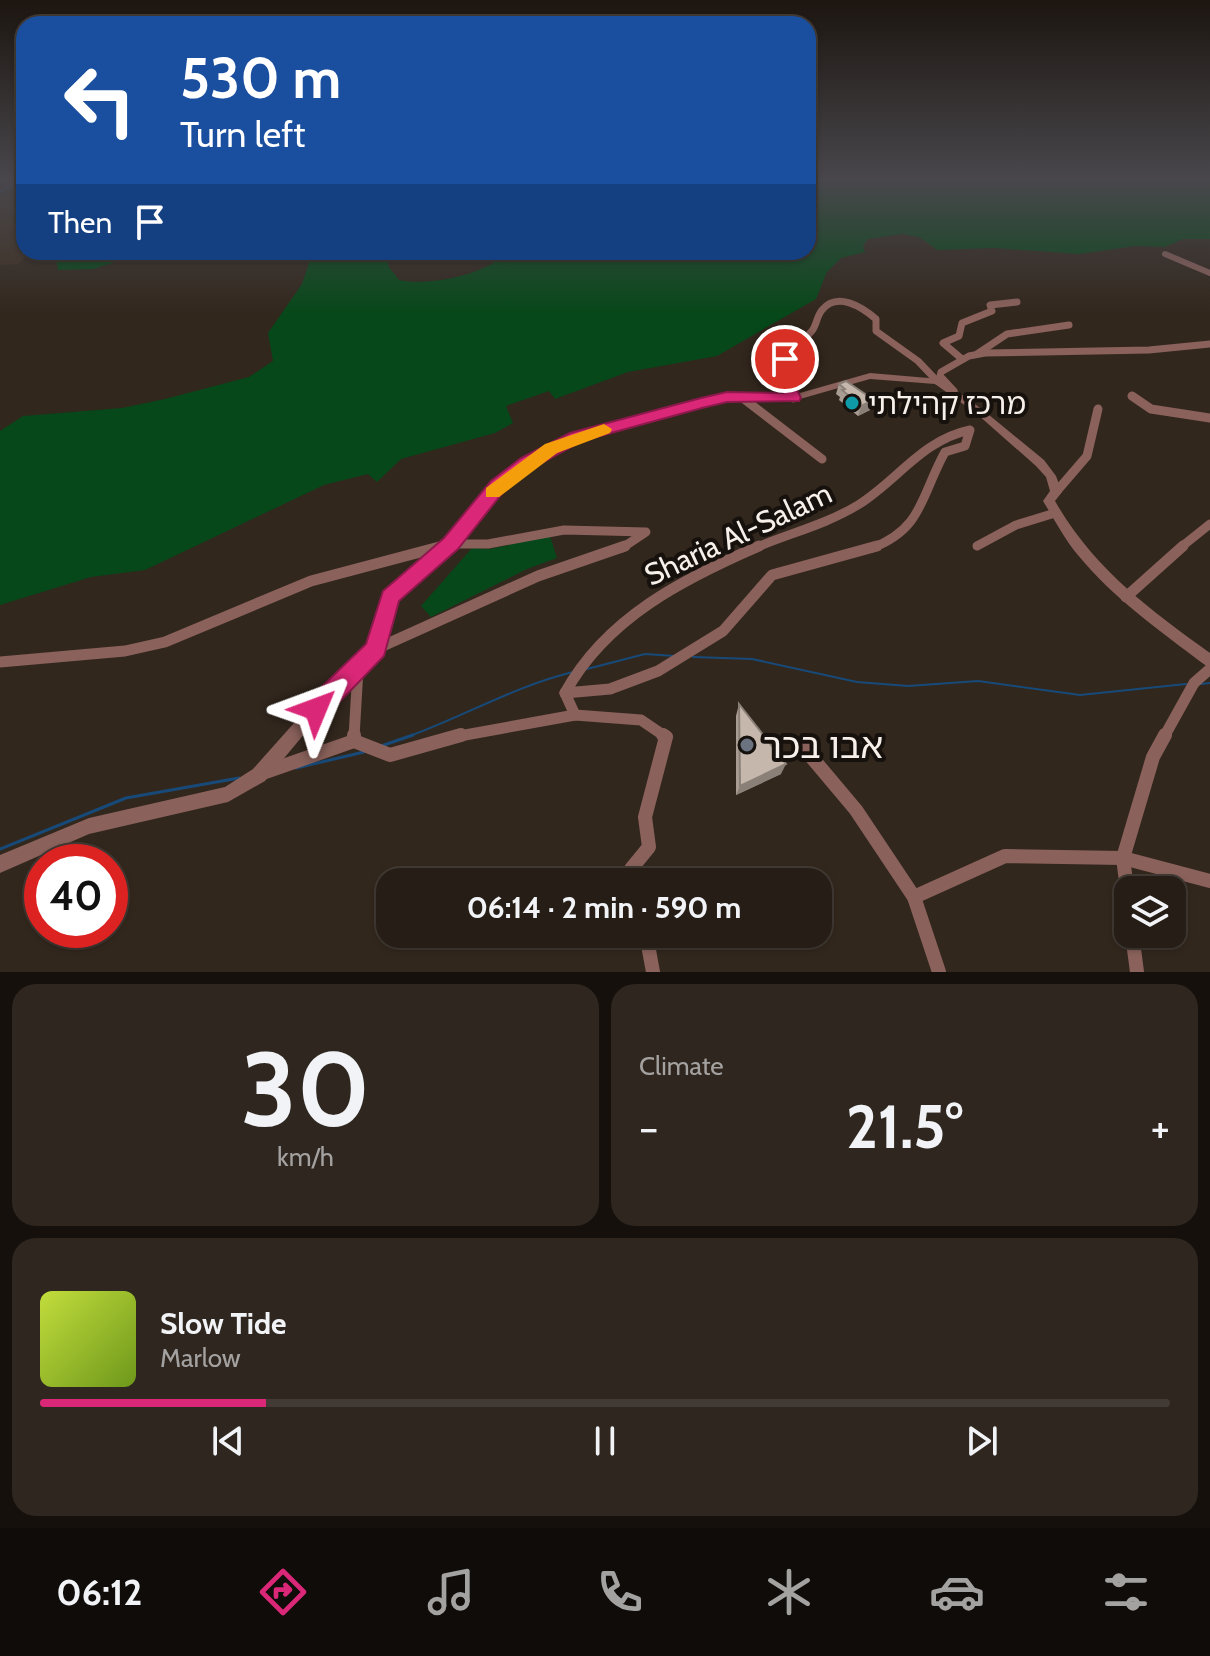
<!DOCTYPE html>
<meta charset="utf-8">
<style>
:root{--surface:#261d16;--page:#2e261f;--text:#f1f3f6;--muted:#a4a2a1;--line:#423b35;--accent:#db2777}
body{margin:0;font-family:Cabin,"Noto Sans Hebrew",sans-serif;background:var(--page);color:var(--text);height:100vh;display:flex;flex-direction:column;font-size:30px;white-space:nowrap}
*{box-sizing:border-box;margin:0}
p{font-size:26px;color:var(--muted)}
.icon{flex:none;width:44px;height:44px;fill:none;stroke:currentColor;stroke-width:2;stroke-linecap:round;stroke-linejoin:round}
.map{position:relative;height:972px;overflow:hidden}
.details{display:flex;flex-direction:column;gap:12px;padding:12px;background:#15100c;flex:1}
.details>*{flex:none}
.guide{position:absolute;left:16px;top:16px;width:800px;height:244px;border-radius:24px;box-shadow:0 2px 6px #0004,0 0 0 2px var(--line);background:#1a4fa0;color:#fff;overflow:hidden}
.controls{position:absolute;left:1114px;top:876px;display:grid;gap:16px}
.controls a{display:grid;place-items:center;width:72px;height:72px;border-radius:16px;background:var(--surface);box-shadow:0 2px 6px #0004,0 0 0 2px var(--line);font-size:40px}
.speed{position:absolute;left:24px;top:844px;display:flex;gap:16px;font-size:40px;font-weight:700;text-align:center}
.speed>*{display:grid;place-content:center;width:104px;height:104px;border-radius:50%;background:var(--surface);box-shadow:0 2px 6px #0004,0 0 0 2px var(--line);line-height:1}
.speed .limit{border:12px solid #d22;background:#fff;color:#111}
.pin{position:absolute;display:grid;place-items:center;width:68px;height:68px;color:#fff;margin:-34px;border:4px solid #fff;border-radius:50%;box-shadow:0 2px 8px #0007}
.me{position:absolute;width:88px;margin:-44px;rotate:46deg;stroke-linejoin:round;filter:drop-shadow(0 0 6px #0008)}
.turn{display:flex;align-items:center;gap:28px;height:168px;padding:0 32px;font-size:36px}
.turn .icon{width:104px;height:104px;stroke-width:2.5}
.turn b{display:block;font-size:56px;line-height:68px}
.then{display:flex;align-items:center;height:76px;padding:0 32px;background:#0003;gap:16px;font-size:30px}
.big{font-size:60px;font-weight:800;line-height:1.1}
.details .widget{flex:1;display:flex;flex-direction:column;justify-content:center;gap:12px;min-width:0;padding:0 28px;border-radius:24px;background:var(--page)}
.details .dial{align-items:center;gap:0}
.dial b{font-size:104px;line-height:1}
.song{display:flex;align-items:center;gap:24px}
.cover{width:96px;height:96px;border-radius:12px;background:linear-gradient(135deg,hsl(70 70% 55%),hsl(80 70% 35%))}
.played{height:8px;border-radius:4px;background:linear-gradient(90deg,var(--accent) 20%,var(--line) 20%)}
.keys{display:flex;justify-content:space-around;direction:ltr}
.heat{display:flex;justify-content:space-between;align-items:center;font-size:44px;direction:ltr}
.details .tiles{flex:1;display:grid;gap:12px;grid-template-columns:1fr 1fr}
.widget:last-child{grid-column:span 2}
.trip{position:absolute;left:376px;top:868px;width:456px;height:80px;border-radius:24px;background:var(--surface);box-shadow:0 2px 6px #0004,0 0 0 2px var(--line);font-weight:800;line-height:80px;text-align:center}
.menu{display:flex;height:128px;justify-content:space-around;align-items:center;background:#0f0c09;color:var(--muted)}
.menu .icon{width:56px;height:56px}
.menu .active{color:var(--accent)}
.menu b{font-size:36px;color:var(--text)}
.map>svg:first-child{display:block}
</style>
<div class="map">
<svg width="1210" height="972" viewBox="0 0 1210 972">
<rect width="100%" height="100%" fill="#32271d"/>
<path fill="#3e2f20" d="M4 196 24 197V252H30L18 264 0 265V200Z"/>
<g fill="#064819">
<path d="M808 179H1210V239H1183L1165 247 1135 246 1079 254 994 248 937 250 921 238 903 234 868 239 863 246 865 252 841 258 827 272 816 299 717 356 628 372 555 399 549 391 506 406 513 423 495 433 401 459 377 482 368 474 324 485 145 570 91 577 0 605V431L23 416 122 408 165 399 249 377 273 361 268 333 302 284 310 260 287 252H386L389 267 399 280C429 286 478 276 502 257L501 252H808Z"/>
<path d="M66 252H183L135 255 94 269 58 270 56 259Z"/>
<path d="M550 536 557 558 527 569 431 617 421 606 472 548 490 549Z"/>
</g>
<g fill="none" stroke-linecap="round" stroke-linejoin="round">
<g stroke="#174a79" stroke-width="2">
<path d="M0 192 22 179"/>
<path d="M693 657 752 659 857 682 908 686 978 681 1080 695 1186 684"/>
<path d="M587 669 645 654 675 656"/>
<path d="M1201 684 1210 683"/>
<path d="M407 737C463 717 515 686 573 672"/>
</g>
<g stroke="#174a79" stroke-width="3">
<path d="M381 746 413 735"/>
<path d="M296 768 364 752"/>
<path d="M0 849 126 798 239 778"/>
</g>
<g stroke="#8a615b" stroke-width="6">
<path d="M808 187 819 179"/>
<path d="M1165 254 1210 273"/>
</g>
<g stroke="#8a615b" stroke-width="7">
<path d="M977 354 1007 334 1069 325"/>
<path d="M962 359 943 343 959 336 962 323 992 311 990 305 1017 302"/>
<path d="M954 391 940 376 941 372 969 356 985 353 1149 350 1210 344"/>
<path d="M793 397C779 367 790 354 811 332 817 326 816 317 822 310 837 291 862 307 876 319V331L918 361 937 381"/>
</g>
<g stroke="#8a615b" stroke-width="9">
<path d="M792 395 793 398"/>
<path d="M1132 396 1151 409 1210 418"/>
<path d="M744 399 822 459"/>
<path d="M1056 492 1087 456 1098 409"/>
<path d="M977 546 1016 525 1055 513"/>
<path d="M436 548 451 544H488L564 530 646 532 622 548"/>
<path d="M755 548C790 533 825 525 858 505 898 480 922 440 970 430L965 446 945 452C921 495 923 529 872 548"/>
<path d="M1180 548 1210 524"/>
</g>
<g stroke="#8a615b" stroke-width="11">
<path d="M1126 597 1183 546"/>
<path d="M376 649 538 576 625 546"/>
<path d="M0 662 125 651 165 642 311 581 443 546"/>
<path d="M565 693 610 689 658 671 723 631 772 575 877 546"/>
<path d="M565 693 575 715"/>
<path d="M565 693C606 618 683 579 759 546"/>
<path d="M354 737 358 669"/>
<path d="M454 737 575 715 641 720 666 737"/>
<path d="M1164 737 1194 683 1210 669"/>
</g>
<g stroke="#8a615b" stroke-width="14">
<path d="M354 735V741L390 755 461 735"/>
<path d="M803 747 856 810 914 897 939 972"/>
<path d="M263 773 354 741"/>
<path d="M634 882 631 869 649 847 645 817 666 737 663 735"/>
<path d="M914 897 1005 856 1123 858 1210 881"/>
<path d="M1128 897 1123 858 1153 757 1165 735"/>
<path d="M646 934 653 972"/>
<path d="M1132 934 1137 972"/>
</g>
<path fill="#8a615b" fill-rule="evenodd" d="M870 373 940 379 983 410 1044 460 1056 476 1062 492 1055 501C1093 568 1149 609 1210 653V667L1205 665C1160 631 1113 598 1077 554 1064 538 1054 519 1043 501L1050 491 1046 477 1036 466 977 414 935 384 870 379 793 401 727 400 579 439 532 465 501 489 455 547 396 600 381 653 321 714 265 781 228 802 89 834 0 873V855L89 818 225 787 253 769 311 704 370 646 385 593 447 541 493 483 524 459 572 435 727 394 793 395Z"/>
</g>
<g fill="#a99d93">
<path d="M839 384 870 410 858 416 839 400 840 397 836 394Z"/>
<path d="M739 704 781 774 736 795V716Z"/>
</g>
<g fill="#8a8078">
<path d="M874 400 870 410 858 416 861 406Z"/>
<path d="M786 764 781 774 736 795 740 786Z"/>
</g>
<g fill="#c5b7ab" stroke="#8a8078" stroke-width="2">
<path d="M846 381 874 400 861 406 842 390 845 389 839 384Z"/>
<path d="M739 704 786 764 740 786Z"/>
</g>
<linearGradient id="sky" x2="0" y2="1"><stop stop-color="#1c1510"/><stop offset="0.57" stop-color="#49474c"/><stop offset="1" stop-color="#49474c" stop-opacity="0"/></linearGradient>
<rect width="1210" height="315" fill="url(#sky)"/>
<path fill="#db2777" stroke="#8e194d" stroke-width="2" d="M785 355 793 359 791 377 801 398 799 401 727 402 702 408 582 441 534 467 504 491 458 549 399 601 384 656 325 717 316 720 307 717 304 709 307 701 366 644 383 591 444 538 491 481 521 458 570 433 701 398 727 392 783 393 775 377 778 359Z"/>
<path fill="#f59e0b" d="M604 424 612 429 610 433 557 453 499 497H486V488L545 444Z"/>
<circle fill="#0f9aa8" stroke="#16110d" stroke-width="3" cx="852" cy="403" r="8"/>
<circle fill="#6b7280" stroke="#16110d" stroke-width="3" cx="747" cy="745" r="8"/>
<g text-anchor="middle" dominant-baseline="central" stroke-width="8" stroke-linejoin="round" paint-order="stroke">
<g font-size="30" fill="#f7efe9" stroke="#16110d" text-anchor="start">
<text x="868" y="403">מרכז קהילתי</text>
</g>
<g font-size="30" fill="#f7efe9" stroke="#16110d">
<text transform="translate(738 534) rotate(-25)">Sharia Al-Salam</text>
</g>
<g font-size="36" fill="#f7efe9" stroke="#16110d" text-anchor="start">
<text x="763" y="745">אבו בכר</text>
</g>
</g>
</svg>
<div class="controls">
<a><svg class="icon" aria-label="layers" viewBox="0 0 24 24"><path d="M12 4l9 5-9 5-9-5zM3 14l9 5 9-5"/></svg></a>
</div>
<div class="speed"><div class="limit">40</div></div>
<div class="pin" style="left:785px;top:359px;background:#d93025"><svg class="icon" aria-label="arrive" viewBox="0 0 24 24"><path d="M6 21V4h12l-3 4 3 4H6"/></svg></div>
<svg class="me" style="left:316px;top:709px" viewBox="-20 -20 40 40"><path d="M0-17L14 15 0 8-14 15z" fill="#db2777" stroke="#fff" stroke-width="4"/></svg>
<div class="trip">06:14 · 2 min · 590 m</div>
<div class="guide">
<div class="turn"><svg class="icon" aria-label="left" viewBox="0 0 24 24"><path d="M17 20v-9H6M10 6l-5 5 5 5"/></svg><div><b>530 m</b>Turn left</div></div>
<div class="then">Then<svg class="icon" aria-label="arrive" viewBox="0 0 24 24"><path d="M6 21V4h12l-3 4 3 4H6"/></svg></div>
</div>
</div>
<section class="details">
<div class="tiles">
<div class="widget dial"><b>30</b><p>km/h</p></div>
<div class="widget"><p>Climate</p>
<div class="heat"><a>−</a><b class="big">21.5°</b><a>+</a></div>
</div>
<div class="widget">
<div class="song"><i class="cover"></i><div><b>Slow Tide</b><p>Marlow</p></div></div>
<div class="played"></div>
<div class="keys"><svg class="icon" aria-label="previous" viewBox="0 0 24 24"><path d="M18 5L8 12l10 7zM5 5v14"/></svg><svg class="icon" aria-label="pause" viewBox="0 0 24 24"><path d="M8 5v14M16 5v14"/></svg><svg class="icon" aria-label="next" viewBox="0 0 24 24"><path d="M6 5l10 7-10 7zM19 5v14"/></svg></div>
</div>
</div>
</section>
<nav class="menu">
<b>06:12</b>
<svg class="icon active" aria-label="directions" viewBox="0 0 24 24"><path d="M12 3l9 9-9 9-9-9zM9 14v-3h6M13 9l2 2-2 2"/></svg>
<svg class="icon" aria-label="music" viewBox="0 0 24 24"><path d="M9 18V5l10-2v13"/><circle cx="6" cy="18" r="3"/><circle cx="16" cy="16" r="3"/></svg>
<svg class="icon" aria-label="phone" viewBox="0 0 24 24"><path d="M5 4h4l2 5-3 2q2 4 5 5l2-3 5 2v4C11 20 4 13 5 4z"/></svg>
<svg class="icon" aria-label="climate" viewBox="0 0 24 24"><path d="M12 3v18M4 7l16 10M4 17L20 7"/></svg>
<svg class="icon" aria-label="car" viewBox="0 0 24 24"><path d="M5 17H2v-5l4-1 3-4h7l3 4 3 1v5h-3M9 17h6M6 11h13"/><circle cx="7" cy="17" r="2"/><circle cx="17" cy="17" r="2"/></svg>
<svg class="icon" aria-label="filters" viewBox="0 0 24 24"><path d="M4 7h16M4 17h16"/><circle cx="9" cy="7" r="2"/><circle cx="15" cy="17" r="2"/></svg>
</nav>
